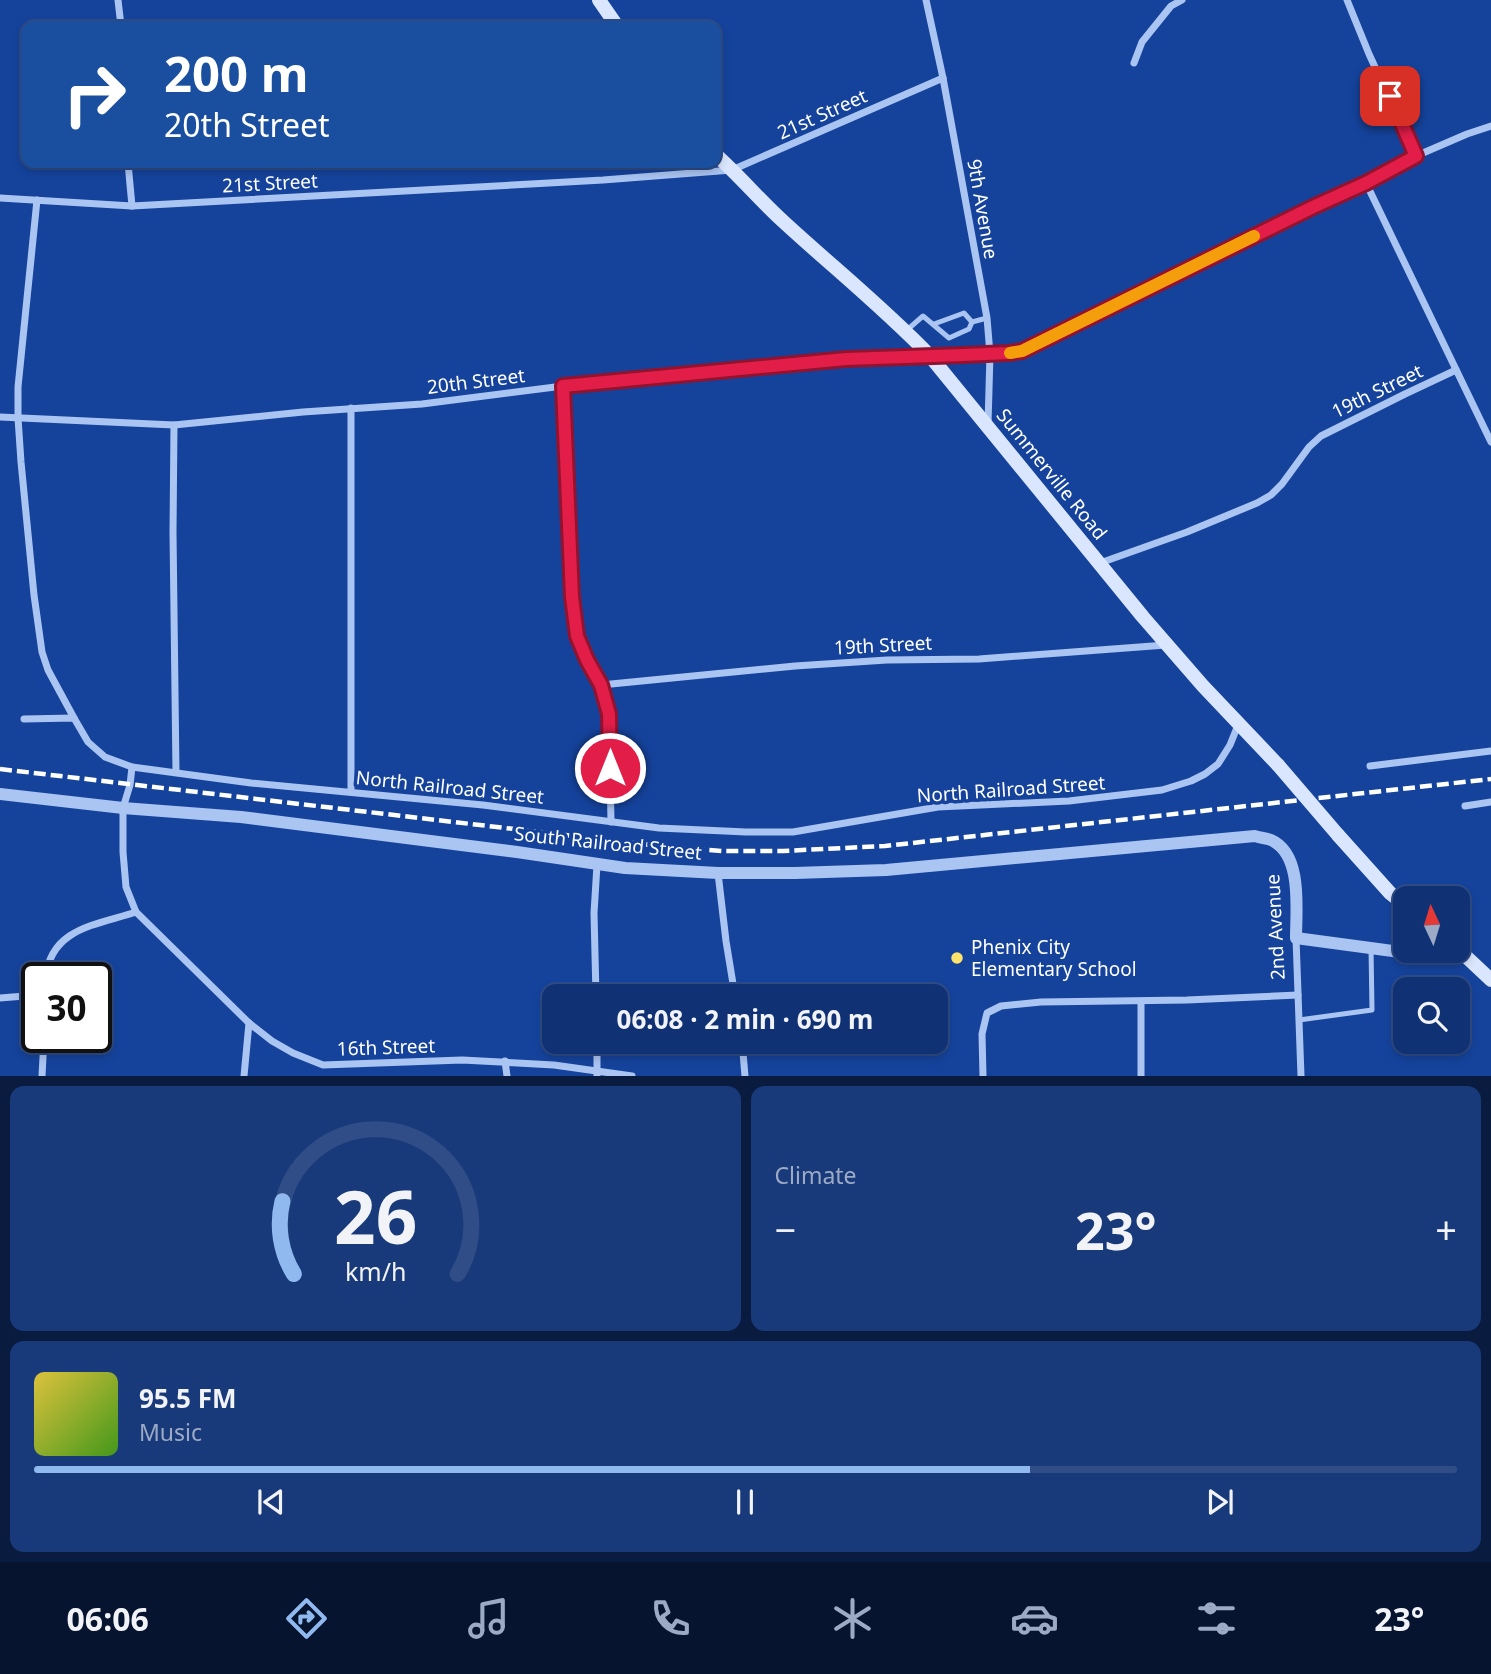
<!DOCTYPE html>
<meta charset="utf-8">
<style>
:root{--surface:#103275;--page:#193a7a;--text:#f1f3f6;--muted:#9caac5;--line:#304d87;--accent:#90b9f0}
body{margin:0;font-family:"Noto Sans",sans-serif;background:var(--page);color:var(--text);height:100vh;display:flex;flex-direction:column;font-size:26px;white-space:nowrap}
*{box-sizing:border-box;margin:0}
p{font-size:23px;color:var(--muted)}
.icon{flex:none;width:38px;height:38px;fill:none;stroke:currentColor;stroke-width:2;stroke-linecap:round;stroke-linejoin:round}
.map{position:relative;height:1076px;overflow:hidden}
.side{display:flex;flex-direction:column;gap:10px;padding:10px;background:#091c40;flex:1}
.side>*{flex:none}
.guide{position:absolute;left:21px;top:21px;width:700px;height:147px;border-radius:14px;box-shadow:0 4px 10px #0003,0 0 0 2px var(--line);background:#1a4fa0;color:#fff;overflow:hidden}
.needle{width:46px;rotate:356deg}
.buttons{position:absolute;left:1393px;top:886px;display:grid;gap:14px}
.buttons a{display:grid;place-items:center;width:77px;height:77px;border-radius:14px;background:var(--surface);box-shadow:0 4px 10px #0003,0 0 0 2px var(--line);font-size:35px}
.speed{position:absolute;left:21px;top:962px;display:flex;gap:14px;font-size:35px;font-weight:700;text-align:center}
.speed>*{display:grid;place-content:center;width:91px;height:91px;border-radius:50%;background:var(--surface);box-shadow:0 4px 10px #0003,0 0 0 2px var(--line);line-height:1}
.speed .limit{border:4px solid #111;border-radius:10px;background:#fff;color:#111}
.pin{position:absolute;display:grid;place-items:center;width:60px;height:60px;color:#fff;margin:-30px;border-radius:14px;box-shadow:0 4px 10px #0006}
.me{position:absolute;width:77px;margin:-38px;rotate:0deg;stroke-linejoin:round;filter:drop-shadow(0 0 5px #0008)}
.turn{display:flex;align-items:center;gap:24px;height:147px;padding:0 28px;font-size:32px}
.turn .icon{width:91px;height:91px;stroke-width:2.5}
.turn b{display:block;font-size:49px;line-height:60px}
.big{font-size:52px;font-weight:700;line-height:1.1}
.side .tile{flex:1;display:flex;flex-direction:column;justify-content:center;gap:10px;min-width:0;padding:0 24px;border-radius:14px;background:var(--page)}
.side .dial{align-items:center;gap:0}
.dial svg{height:182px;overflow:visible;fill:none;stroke:var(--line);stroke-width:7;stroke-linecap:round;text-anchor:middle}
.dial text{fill:var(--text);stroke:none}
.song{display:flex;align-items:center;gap:21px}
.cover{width:84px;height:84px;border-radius:10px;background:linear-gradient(135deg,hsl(50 70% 55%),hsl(100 70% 35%))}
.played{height:7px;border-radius:4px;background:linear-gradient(90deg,var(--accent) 70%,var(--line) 70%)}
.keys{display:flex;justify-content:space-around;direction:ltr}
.heat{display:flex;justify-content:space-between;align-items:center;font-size:38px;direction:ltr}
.side .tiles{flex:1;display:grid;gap:10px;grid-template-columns:1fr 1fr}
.tile:last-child{grid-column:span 2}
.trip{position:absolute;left:542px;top:984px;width:406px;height:70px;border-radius:14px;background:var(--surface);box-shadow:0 4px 10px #0003,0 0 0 2px var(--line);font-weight:700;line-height:70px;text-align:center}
.dock{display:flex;height:112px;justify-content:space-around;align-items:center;background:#06142f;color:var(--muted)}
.dock .icon{width:49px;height:49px}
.dock .active{color:var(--accent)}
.dock b{font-size:32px;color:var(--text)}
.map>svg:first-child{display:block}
</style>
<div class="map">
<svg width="1491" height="1076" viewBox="0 0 1491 1076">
<rect width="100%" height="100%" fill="#15439c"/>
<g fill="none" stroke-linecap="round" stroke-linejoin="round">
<g stroke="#abc5f3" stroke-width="5">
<path d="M934 324 964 313 972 322 987 318"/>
<path d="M907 330 923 316 949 338 969 329 972 322"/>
<path d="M1299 1020 1372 1010 1371 948"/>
</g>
<g stroke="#abc5f3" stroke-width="7">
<path d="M118 0 121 26"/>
<path d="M926 0 943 78 987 318 990 354 988 424"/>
<path d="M1347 0 1369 54 1416 156"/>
<path d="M1134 63 1142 42 1171 6 1182 0"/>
<path d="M128 163 132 206"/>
<path d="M1366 183 1491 442"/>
<path d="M0 198 132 206 603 180 732 170 943 78"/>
<path d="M37 200 18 387V418L21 462 34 595 42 652 48 670 74 718"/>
<path d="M563 386 572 597 577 636 587 660 601 685 609 714 611 822"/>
<path d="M351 408V792"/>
<path d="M0 417 174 425 303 412 422 404 563 386 846 359 963 355 1009 353 1022 351 1313 207 1366 183 1416 156 1467 134 1491 126"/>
<path d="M174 425 173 532 176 772"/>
<path d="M1100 563 1187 532 1257 503 1271 495 1282 484 1309 447 1321 436 1405 394 1456 370"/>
<path d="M601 685 795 666 887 660 979 659 1166 645"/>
<path d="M24 719 74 718 88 742 105 757 132 767 251 783 483 805 659 828 746 832H793L938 807 1069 801 1162 790 1191 781 1205 774 1218 764 1230 745 1238 725"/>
<path d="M1370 766 1491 751"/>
<path d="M132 767 130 785 123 808V852L126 887 136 912 249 1023 272 1041 293 1053 323 1065 462 1060 554 1065 632 1076"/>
<path d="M1465 806 1491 802"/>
<path d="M718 873 726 941 735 996"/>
<path d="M1296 938 1301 1076"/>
<path d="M46 978C50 928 97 925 136 912"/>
<path d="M596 996 594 913 597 865"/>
<path d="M0 998 37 995"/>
<path d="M597 1041V1076"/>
<path d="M742 1041 745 1076"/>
<path d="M505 1061 507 1076"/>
<path d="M42 1076 44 1038"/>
<path d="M244 1076 249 1023"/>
<path d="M983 1076 982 1034 987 1013 1001 1006 1041 1002 1187 1000 1298 995"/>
<path d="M1141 1076V1002"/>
</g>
<path stroke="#abc5f3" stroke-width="12" d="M0 794 123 808 241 817 517 852 625 868 718 873H795L886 870 1255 836C1260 838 1266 838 1271 840 1303 854 1296 910 1296 938L1415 954 1445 950"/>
<g stroke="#dae6fd" stroke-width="14">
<path d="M599 0 617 26"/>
<path d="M716 155C741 177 761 202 786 224 834 268 885 309 930 356L1143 617 1203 686 1278 765"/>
<path d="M1338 835 1390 893 1405 905"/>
<path d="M1458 949 1491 980"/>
</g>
<path stroke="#fff" stroke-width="4.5" stroke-dasharray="12 5" stroke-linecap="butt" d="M0 769 668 847 722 851H783L885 846 1491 779"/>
<path stroke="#dae6fd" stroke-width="14" d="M1278 765 1338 835"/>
</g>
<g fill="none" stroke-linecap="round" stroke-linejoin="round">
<defs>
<path id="route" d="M610 768 609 714 601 685 587 660 577 636 572 597 563 386 846 359 963 355 1009 353 1022 351 1313 207 1366 183 1416 156 1390 96"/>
</defs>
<use href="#route" stroke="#92132f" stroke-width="18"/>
<use href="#route" stroke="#e11d48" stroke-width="12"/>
<path stroke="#f59e0b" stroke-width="12" d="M1010 353 1022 351 1254 236"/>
</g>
<circle fill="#ffe36d" stroke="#15439c" stroke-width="2.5" cx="957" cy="958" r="7"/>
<g text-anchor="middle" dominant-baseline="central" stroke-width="7" stroke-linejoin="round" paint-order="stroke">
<g font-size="19" fill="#fff" stroke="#15439c">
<text transform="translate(822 114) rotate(-24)">21st Street</text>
<text transform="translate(270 183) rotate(-3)">21st Street</text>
<text transform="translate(983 209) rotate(80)">9th Avenue</text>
<text transform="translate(476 381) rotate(-7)">20th Street</text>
<text transform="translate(1377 391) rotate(-26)">19th Street</text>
<text transform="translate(1052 474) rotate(51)">Summerville Road</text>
<text transform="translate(883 645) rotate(-3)">19th Street</text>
<text transform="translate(450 787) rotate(6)">North Railroad Street</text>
<text transform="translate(1011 789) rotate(-4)">North Railroad Street</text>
<text transform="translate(608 843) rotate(6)">South Railroad Street</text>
<text transform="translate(1275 927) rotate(-93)">2nd Avenue</text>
<text transform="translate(386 1047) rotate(-2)">16th Street</text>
</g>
<g font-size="19" fill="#fff" stroke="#15439c" text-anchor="start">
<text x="971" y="947">Phenix City<tspan x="971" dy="22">Elementary School</tspan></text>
</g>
</g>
</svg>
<div class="buttons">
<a><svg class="needle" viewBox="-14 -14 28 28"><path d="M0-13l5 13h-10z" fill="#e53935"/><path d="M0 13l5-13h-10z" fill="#9caac5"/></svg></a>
<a><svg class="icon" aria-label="search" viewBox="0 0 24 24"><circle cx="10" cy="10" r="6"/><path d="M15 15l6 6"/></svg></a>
</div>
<div class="speed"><div class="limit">30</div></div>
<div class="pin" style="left:1390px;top:96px;background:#d93025"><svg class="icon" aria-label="arrive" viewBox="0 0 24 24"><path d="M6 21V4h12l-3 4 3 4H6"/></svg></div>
<svg class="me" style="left:610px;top:768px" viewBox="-20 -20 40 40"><circle r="17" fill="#e11d48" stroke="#fff" stroke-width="3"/><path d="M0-11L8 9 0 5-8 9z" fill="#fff"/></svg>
<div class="trip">06:08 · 2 min · 690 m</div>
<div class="guide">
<div class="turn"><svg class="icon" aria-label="right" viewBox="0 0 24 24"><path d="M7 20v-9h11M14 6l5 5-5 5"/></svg><div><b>200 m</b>20th Street</div></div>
</div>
</div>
<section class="side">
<div class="tiles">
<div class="tile dial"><svg viewBox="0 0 100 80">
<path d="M14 69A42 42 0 1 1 86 69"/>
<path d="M14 69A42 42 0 0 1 9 37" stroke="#90b9f0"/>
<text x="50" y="56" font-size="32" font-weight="700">26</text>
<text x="50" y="72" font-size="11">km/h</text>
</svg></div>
<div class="tile"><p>Climate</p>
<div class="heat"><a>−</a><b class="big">23°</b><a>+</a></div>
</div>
<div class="tile">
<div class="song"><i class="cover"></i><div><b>95.5 FM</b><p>Music</p></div></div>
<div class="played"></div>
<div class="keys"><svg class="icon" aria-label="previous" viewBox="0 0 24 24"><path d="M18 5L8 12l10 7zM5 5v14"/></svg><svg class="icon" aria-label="pause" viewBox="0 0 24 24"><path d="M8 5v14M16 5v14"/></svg><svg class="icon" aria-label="next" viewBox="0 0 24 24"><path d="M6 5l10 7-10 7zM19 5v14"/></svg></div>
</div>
</div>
</section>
<nav class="dock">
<b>06:06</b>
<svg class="icon active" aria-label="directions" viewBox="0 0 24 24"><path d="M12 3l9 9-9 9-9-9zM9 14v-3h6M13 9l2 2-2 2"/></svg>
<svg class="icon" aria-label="music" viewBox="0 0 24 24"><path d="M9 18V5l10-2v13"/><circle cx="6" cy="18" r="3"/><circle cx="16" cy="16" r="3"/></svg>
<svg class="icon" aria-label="phone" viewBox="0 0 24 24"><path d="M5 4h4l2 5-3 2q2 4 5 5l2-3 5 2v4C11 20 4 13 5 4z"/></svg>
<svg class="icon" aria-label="climate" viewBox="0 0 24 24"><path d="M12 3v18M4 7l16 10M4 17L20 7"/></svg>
<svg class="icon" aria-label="car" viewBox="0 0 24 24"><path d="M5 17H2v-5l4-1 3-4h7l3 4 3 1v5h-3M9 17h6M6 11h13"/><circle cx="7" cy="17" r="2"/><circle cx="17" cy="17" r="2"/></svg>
<svg class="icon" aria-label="filters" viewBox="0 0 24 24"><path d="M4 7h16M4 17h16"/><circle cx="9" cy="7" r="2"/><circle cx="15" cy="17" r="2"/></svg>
<b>23°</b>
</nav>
